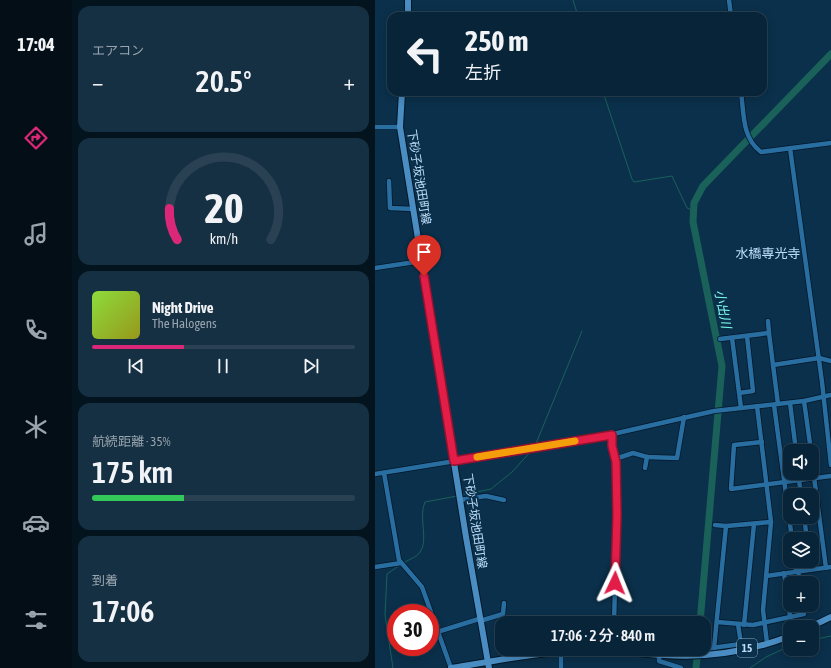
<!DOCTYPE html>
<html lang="ja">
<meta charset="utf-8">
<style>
:root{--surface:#082438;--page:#163043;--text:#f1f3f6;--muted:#98a4ae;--line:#294153;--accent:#db2777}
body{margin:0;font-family:"Asap Condensed","Noto Sans JP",sans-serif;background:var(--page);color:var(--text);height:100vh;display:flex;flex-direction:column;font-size:15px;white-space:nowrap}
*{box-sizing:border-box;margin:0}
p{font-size:13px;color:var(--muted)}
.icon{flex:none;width:22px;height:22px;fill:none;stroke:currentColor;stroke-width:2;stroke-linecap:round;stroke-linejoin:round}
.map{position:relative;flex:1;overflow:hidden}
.panel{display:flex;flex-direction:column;gap:6px;padding:6px;background:#04141f;width:303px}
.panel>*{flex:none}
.banner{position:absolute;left:12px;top:12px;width:380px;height:84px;border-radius:12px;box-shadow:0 2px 10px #0003,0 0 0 1px var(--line);background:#082438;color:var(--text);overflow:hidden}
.controls{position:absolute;left:408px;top:444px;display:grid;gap:8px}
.controls a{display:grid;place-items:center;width:36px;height:36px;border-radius:8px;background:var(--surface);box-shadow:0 2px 10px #0003,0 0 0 1px var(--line);font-size:20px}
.speed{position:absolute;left:12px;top:604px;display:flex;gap:8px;font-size:20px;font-weight:700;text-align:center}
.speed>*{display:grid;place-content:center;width:52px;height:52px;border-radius:50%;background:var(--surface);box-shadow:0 2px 10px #0003,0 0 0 1px var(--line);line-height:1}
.speed .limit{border:6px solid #d22;background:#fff;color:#111}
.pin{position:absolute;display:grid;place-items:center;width:34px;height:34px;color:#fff;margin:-41px -17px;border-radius:50% 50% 50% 0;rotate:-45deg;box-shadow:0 0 4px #0007}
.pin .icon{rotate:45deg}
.me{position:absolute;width:44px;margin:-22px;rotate:2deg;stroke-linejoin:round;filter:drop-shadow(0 0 3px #0008)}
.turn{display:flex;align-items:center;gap:14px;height:84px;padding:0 12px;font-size:18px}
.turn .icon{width:52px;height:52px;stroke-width:2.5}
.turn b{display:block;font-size:28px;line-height:34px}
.big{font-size:30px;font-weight:600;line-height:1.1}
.panel .widget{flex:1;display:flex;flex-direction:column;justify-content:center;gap:6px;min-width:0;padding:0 14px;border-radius:12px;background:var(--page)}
.panel .dial{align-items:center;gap:0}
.dial svg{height:104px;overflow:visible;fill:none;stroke:var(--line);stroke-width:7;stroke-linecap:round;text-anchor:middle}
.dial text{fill:var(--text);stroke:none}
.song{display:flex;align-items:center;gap:12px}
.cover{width:48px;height:48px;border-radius:6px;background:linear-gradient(135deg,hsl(90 70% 55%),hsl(60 70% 35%))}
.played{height:4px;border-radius:2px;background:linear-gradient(90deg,var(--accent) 35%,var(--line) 35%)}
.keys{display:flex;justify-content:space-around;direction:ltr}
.heat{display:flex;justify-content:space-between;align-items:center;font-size:22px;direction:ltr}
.charge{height:6px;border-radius:3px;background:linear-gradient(90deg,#34c759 35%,var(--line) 0)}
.trip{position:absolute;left:120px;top:616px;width:216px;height:40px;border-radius:12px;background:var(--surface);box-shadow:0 2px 10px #0003,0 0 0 1px var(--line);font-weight:600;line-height:40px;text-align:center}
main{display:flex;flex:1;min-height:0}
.tabs{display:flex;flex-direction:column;width:72px;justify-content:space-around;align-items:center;background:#030e16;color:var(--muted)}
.tabs .icon{width:28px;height:28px}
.tabs .selected{color:var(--accent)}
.tabs b{font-size:18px;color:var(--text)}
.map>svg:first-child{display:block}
</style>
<main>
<nav class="tabs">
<b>17:04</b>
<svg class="icon selected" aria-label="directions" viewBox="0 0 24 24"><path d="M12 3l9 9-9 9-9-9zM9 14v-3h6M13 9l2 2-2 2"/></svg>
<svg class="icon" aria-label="music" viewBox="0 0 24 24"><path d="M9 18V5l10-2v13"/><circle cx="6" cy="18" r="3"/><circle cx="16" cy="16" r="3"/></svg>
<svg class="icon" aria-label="phone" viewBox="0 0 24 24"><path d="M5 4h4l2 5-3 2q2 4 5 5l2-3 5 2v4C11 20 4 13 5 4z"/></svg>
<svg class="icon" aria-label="climate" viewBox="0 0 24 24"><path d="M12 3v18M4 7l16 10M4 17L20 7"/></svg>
<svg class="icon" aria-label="car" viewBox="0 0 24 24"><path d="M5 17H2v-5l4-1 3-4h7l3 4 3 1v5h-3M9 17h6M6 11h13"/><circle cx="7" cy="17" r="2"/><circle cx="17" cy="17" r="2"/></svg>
<svg class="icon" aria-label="filters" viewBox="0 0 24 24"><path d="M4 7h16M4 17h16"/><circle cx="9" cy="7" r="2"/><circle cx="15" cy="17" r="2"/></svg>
</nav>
<section class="panel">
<div class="widget"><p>エアコン</p>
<div class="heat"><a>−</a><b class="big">20.5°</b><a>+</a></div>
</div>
<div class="widget dial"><svg viewBox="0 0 100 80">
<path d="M14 69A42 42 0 1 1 86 69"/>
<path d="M14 69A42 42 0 0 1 8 45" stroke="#db2777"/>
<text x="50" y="56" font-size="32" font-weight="700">20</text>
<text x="50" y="72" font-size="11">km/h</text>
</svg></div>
<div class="widget">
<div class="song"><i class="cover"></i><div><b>Night Drive</b><p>The Halogens</p></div></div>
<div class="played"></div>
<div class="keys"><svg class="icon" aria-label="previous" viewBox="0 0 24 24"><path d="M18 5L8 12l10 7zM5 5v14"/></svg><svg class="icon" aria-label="pause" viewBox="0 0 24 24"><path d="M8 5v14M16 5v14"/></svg><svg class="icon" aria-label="next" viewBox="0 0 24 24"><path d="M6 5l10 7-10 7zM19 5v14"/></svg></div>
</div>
<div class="widget"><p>航続距離 · 35%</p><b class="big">175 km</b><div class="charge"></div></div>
<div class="widget"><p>到着</p><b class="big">17:06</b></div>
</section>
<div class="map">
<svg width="456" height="668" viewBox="0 0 456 668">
<rect width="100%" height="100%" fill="#0b304b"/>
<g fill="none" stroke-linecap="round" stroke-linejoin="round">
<g stroke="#1a6159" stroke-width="1">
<path d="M198 0 203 16"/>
<path d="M228 92 257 179 259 182 297 176 312 208 317 210"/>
<path d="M160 446 207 331"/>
<path d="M87 495 116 489 137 472 157 450"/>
<path d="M30 562C35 559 42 557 45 552 54 541 43 516 50 502L82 496"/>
<path d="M437 640 456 636"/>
<path d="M18 668 10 615 12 574 25 565"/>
<path d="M375 668 391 657 415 646"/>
</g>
<g stroke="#1a6159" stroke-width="7">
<path d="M325 623 347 366 318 222 319 203 328 186 456 54"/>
<path d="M321 668 323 649"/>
</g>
<defs>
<g id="minor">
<path d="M354 0 356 16"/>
<path d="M366 92C369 114 367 138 386 152L456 143"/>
<path d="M0 127H25"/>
<path d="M415 148 447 382 456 465"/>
<path d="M14 181 15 208 38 209"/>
<path d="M0 268 47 261"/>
<path d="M394 333 398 365 444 358 456 361"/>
<path d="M357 338 366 408"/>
<path d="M345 339 394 333 393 321"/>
<path d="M398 365 403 404"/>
<path d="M364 393 378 391 372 336"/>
<path d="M429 401 436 451"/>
<path d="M415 403 421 451"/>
<path d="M399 405 417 539"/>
<path d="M382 406 396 522 388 610 392 643"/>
<path d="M237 435V446L241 461 242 515 239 623"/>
<path d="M387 442 359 445 356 489 456 476"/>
<path d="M272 457 302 458 309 417"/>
<path d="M240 459 258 453 272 457 270 468"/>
<path d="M437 462 451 568"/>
<path d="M9 473 24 560 47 587 76 668"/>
<path d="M423 473 426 495"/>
<path d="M0 474 216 439 339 411 429 401 456 395"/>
<path d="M85 500 111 496 129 500"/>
<path d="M429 517 432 539"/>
<path d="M340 525 351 526 396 522"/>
<path d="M420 561 421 571"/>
<path d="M435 561 436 569"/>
<path d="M0 567 26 563"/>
<path d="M423 571 425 583"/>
<path d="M409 573 415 616"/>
<path d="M391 576 456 567"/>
<path d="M105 621 128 614 129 603"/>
<path d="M342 622 378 625 429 614 428 605"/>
<path d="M369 625 379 524"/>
<path d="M62 632 104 619"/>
<path d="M339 648 351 526"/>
<path d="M329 649 366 644 363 624"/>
<path d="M186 652V668"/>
<path d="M284 655V661L306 668"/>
</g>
<g id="major">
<path d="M33 16V0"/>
<path d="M27 92 25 127 91 537 114 668"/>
<path d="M435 627 456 617"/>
<path d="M76 668C120 661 164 652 208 650 236 649 263 654 290 655 332 658 376 651 415 636"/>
</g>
</defs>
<use href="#minor" stroke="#031728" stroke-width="6"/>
<use href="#major" stroke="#031728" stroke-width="8"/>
<use href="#minor" stroke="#296ea1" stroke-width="4.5"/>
<use href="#major" stroke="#4a8dc3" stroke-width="6"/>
</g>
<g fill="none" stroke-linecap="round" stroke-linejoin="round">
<defs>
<path id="route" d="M49 276 79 461 237 435V446L241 462 242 515 240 583"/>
</defs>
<use href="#route" stroke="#92132f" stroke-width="10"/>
<use href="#route" stroke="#e11d48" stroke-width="7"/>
<path stroke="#f59e0b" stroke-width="7" d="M102 457 200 441"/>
</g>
<g text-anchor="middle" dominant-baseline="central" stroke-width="4" stroke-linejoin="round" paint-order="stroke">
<rect fill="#0b304b" stroke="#87aac6" stroke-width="1" x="362" y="639" width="20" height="18" rx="3"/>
<g font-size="11" font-weight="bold" fill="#bcdefa">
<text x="372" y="648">15</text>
</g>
<g font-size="12" fill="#bcdefa" stroke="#0b304b">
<text transform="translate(44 177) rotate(81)">下砂子坂池田町線</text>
<text transform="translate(100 521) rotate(81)">下砂子坂池田町線</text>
</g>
<g font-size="13" fill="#bcdefa" stroke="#0b304b">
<text x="393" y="253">水橋専光寺</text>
</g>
<g font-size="13" font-style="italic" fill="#7dfced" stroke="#0b304b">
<text transform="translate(348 309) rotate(79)">小出川</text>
</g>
</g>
</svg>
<div class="controls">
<a><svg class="icon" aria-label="sound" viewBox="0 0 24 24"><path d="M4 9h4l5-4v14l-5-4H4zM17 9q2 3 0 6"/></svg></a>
<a><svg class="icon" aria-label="search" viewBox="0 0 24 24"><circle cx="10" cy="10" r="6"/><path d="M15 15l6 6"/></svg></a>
<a><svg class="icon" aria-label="layers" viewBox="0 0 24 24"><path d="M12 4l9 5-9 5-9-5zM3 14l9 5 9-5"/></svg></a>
<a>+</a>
<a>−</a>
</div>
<div class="speed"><div class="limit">30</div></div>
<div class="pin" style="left:49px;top:276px;background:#d93025"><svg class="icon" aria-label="arrive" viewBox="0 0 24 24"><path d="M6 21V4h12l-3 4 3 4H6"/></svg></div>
<svg class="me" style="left:240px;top:583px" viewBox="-20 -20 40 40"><path d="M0-17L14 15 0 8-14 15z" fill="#e11d48" stroke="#fff" stroke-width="4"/></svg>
<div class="trip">17:06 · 2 分 · 840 m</div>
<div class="banner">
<div class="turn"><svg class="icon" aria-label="left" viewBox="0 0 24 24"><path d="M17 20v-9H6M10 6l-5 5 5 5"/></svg><div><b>250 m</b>左折</div></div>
</div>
</div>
</main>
